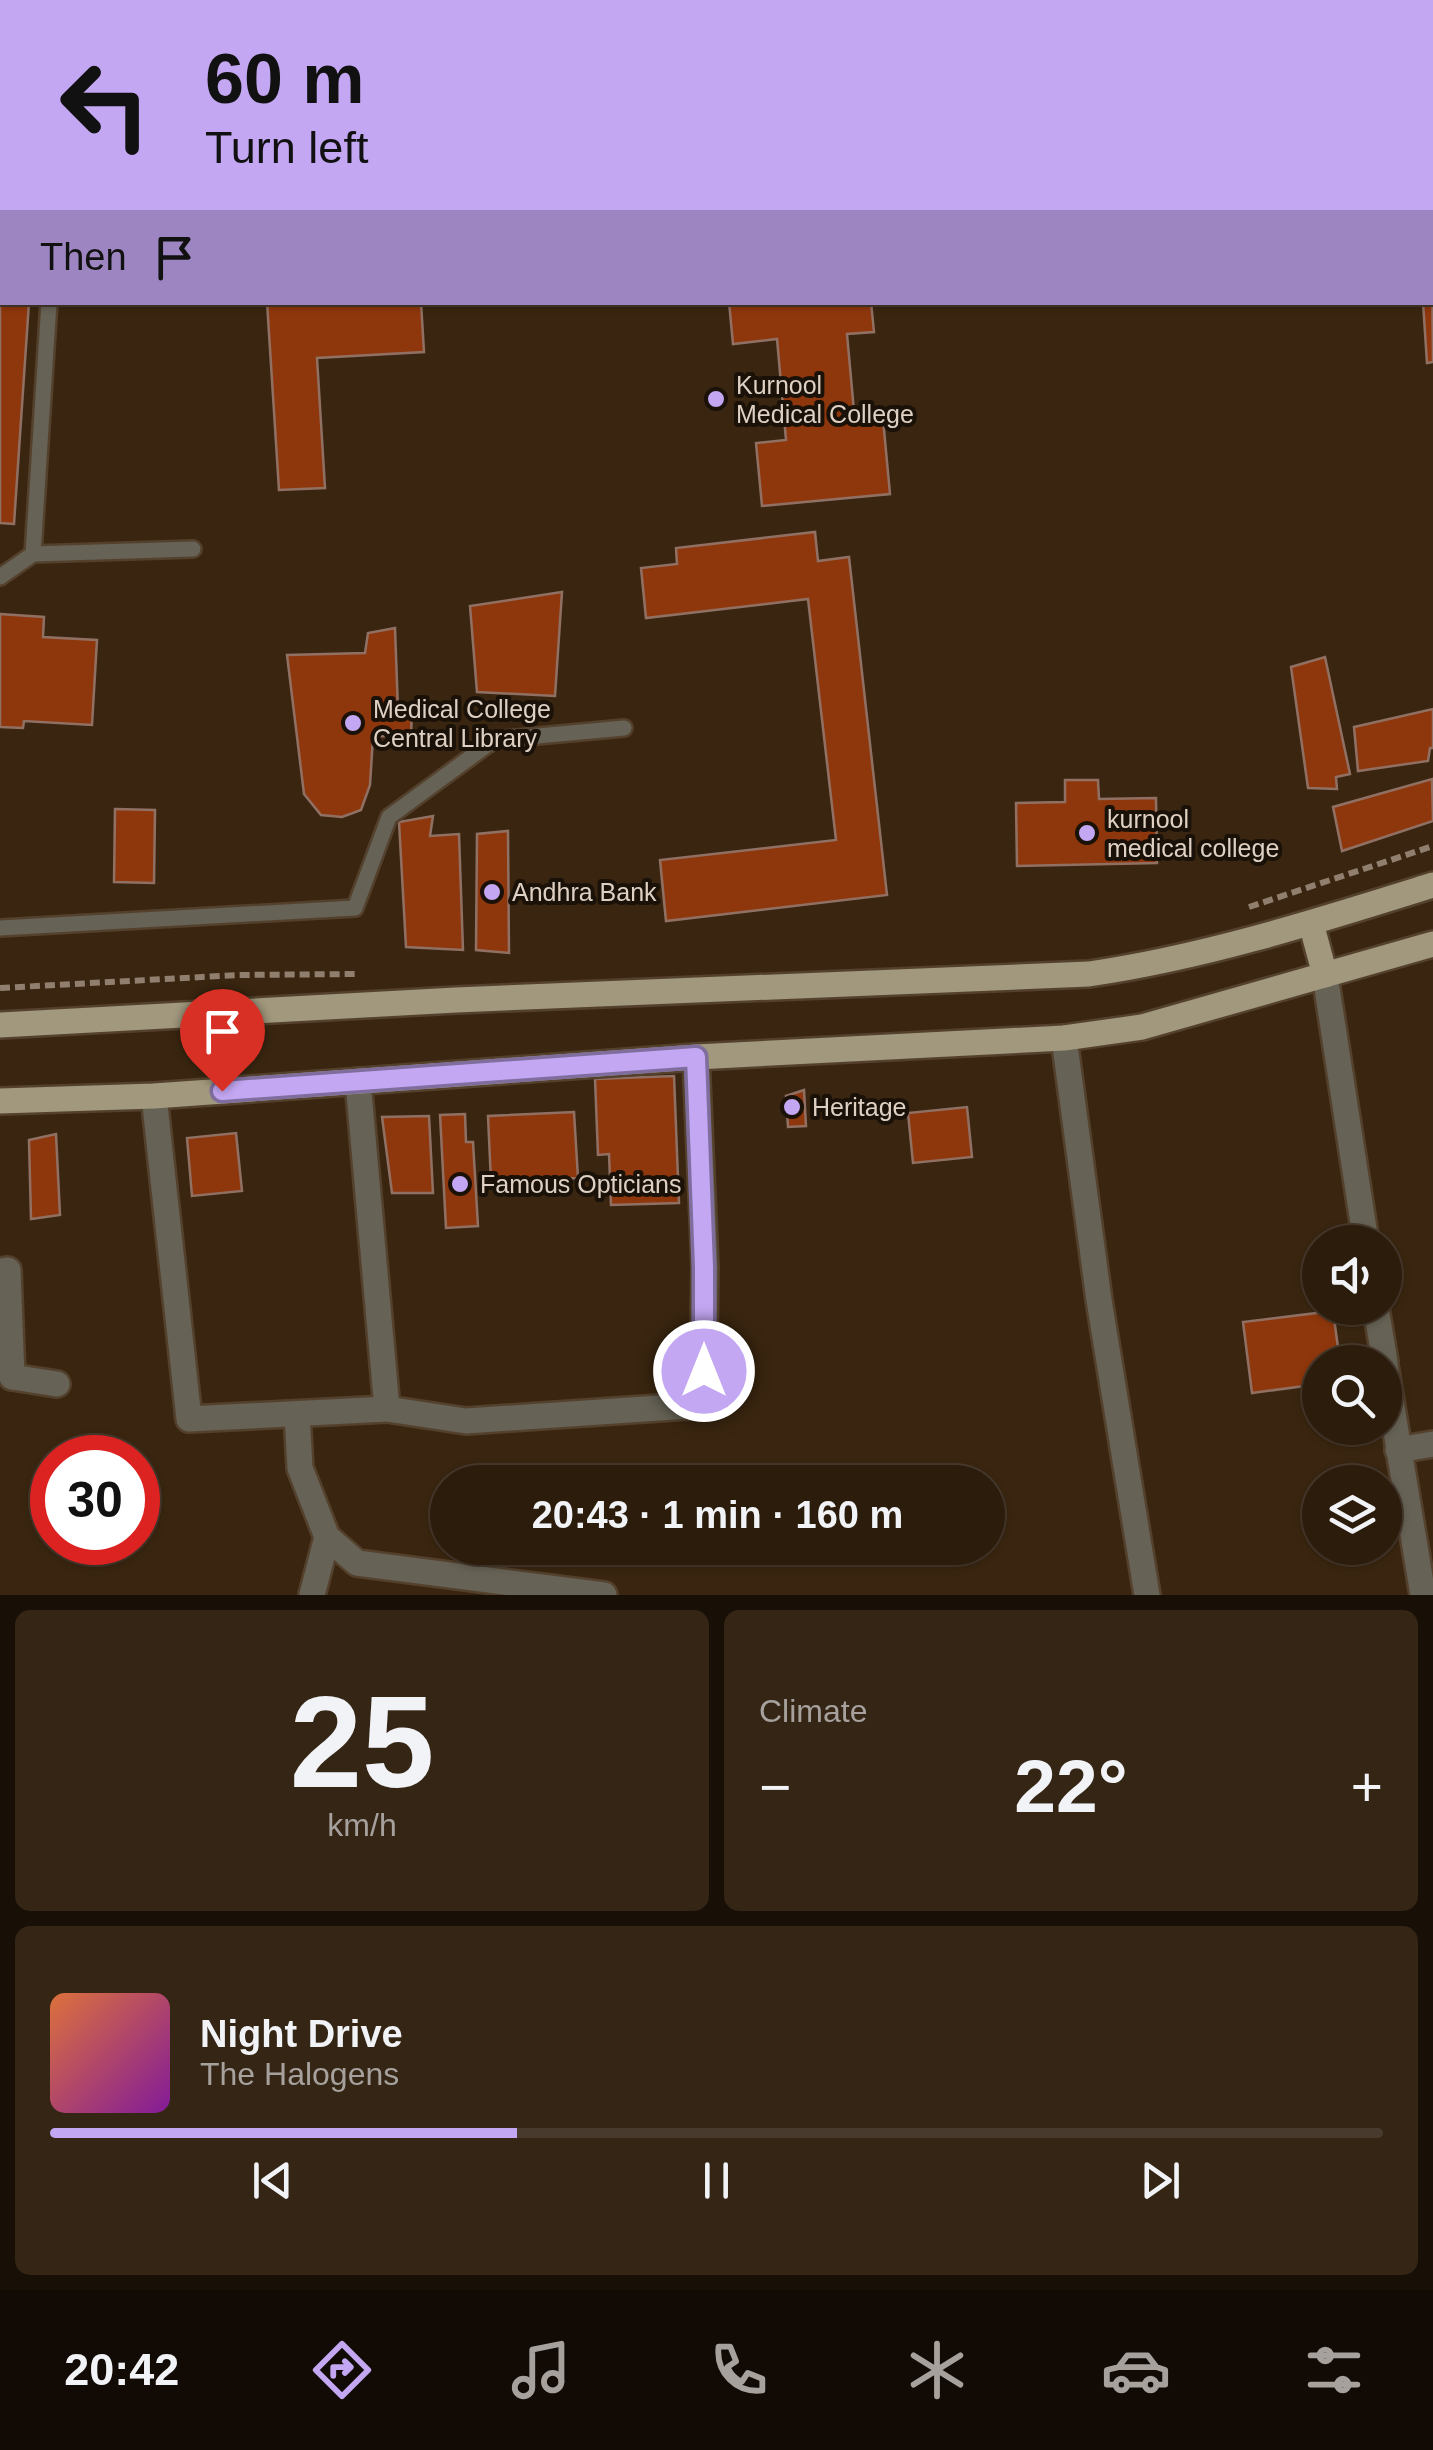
<!DOCTYPE html>
<meta charset="utf-8">
<style>
:root{--surface:#2c1c0c;--page:#342515;--text:#f1f3f6;--muted:#a6a19d;--line:#483a2d;--accent:#c3a7f2}
body{margin:0;font-family:Helvetica,sans-serif;background:var(--page);color:var(--text);height:100vh;display:flex;flex-direction:column;font-size:38px;white-space:nowrap}
*{box-sizing:border-box;margin:0}
p{font-size:32px;color:var(--muted)}
.icon{flex:none;width:55px;height:55px;fill:none;stroke:currentColor;stroke-width:2;stroke-linecap:round;stroke-linejoin:round}
.map{position:relative;height:1595px;overflow:hidden}
.details{display:flex;flex-direction:column;gap:15px;padding:15px;background:#180f07;flex:1}
.details>*{flex:none}
.banner{position:absolute;left:0px;top:0px;width:1435px;height:305px;box-shadow:0 2px 8px #0004,0 0 0 2px var(--line);background:#c3a7f2;color:#111;overflow:hidden}
.buttons{position:absolute;left:1302px;top:1225px;display:grid;gap:20px}
.buttons a{display:grid;place-items:center;width:100px;height:100px;border-radius:50%;background:var(--surface);box-shadow:0 2px 8px #0004,0 0 0 2px var(--line);font-size:50px}
.speed{position:absolute;left:30px;top:1435px;display:flex;gap:20px;font-size:50px;font-weight:700;text-align:center}
.speed>*{display:grid;place-content:center;width:130px;height:130px;border-radius:50%;background:var(--surface);box-shadow:0 2px 8px #0004,0 0 0 2px var(--line);line-height:1}
.speed .limit{border:15px solid #d22;background:#fff;color:#111}
.pin{position:absolute;display:grid;place-items:center;width:85px;height:85px;color:#fff;margin:-102px -42px;border-radius:50% 50% 50% 0;rotate:-45deg;box-shadow:0 0 10px #0007}
.pin .icon{rotate:45deg}
.me{position:absolute;width:110px;margin:-55px;rotate:0deg;stroke-linejoin:round;filter:drop-shadow(0 0 8px #0008)}
.turn{display:flex;align-items:center;gap:35px;height:210px;padding:0 40px;font-size:45px}
.turn .icon{width:130px;height:130px;stroke-width:2.5}
.turn b{display:block;font-size:70px;line-height:85px}
.then{display:flex;align-items:center;height:95px;padding:0 40px;background:#0003;gap:20px;font-size:38px}
.big{font-size:75px;font-weight:800;line-height:1.1}
.details .tile{flex:1;display:flex;flex-direction:column;justify-content:center;gap:15px;min-width:0;padding:0 35px;border-radius:15px;background:var(--page)}
.details .dial{align-items:center;gap:0}
.dial b{font-size:130px;line-height:1}
.song{display:flex;align-items:center;gap:30px}
.cover{width:120px;height:120px;border-radius:15px;background:linear-gradient(135deg,hsl(20 70% 55%),hsl(290 70% 35%))}
.played{height:10px;border-radius:5px;background:linear-gradient(90deg,var(--accent) 35%,var(--line) 35%)}
.keys{display:flex;justify-content:space-around;direction:ltr}
.heat{display:flex;justify-content:space-between;align-items:center;font-size:55px;direction:ltr}
.details .tiles{flex:1;display:grid;gap:15px;grid-template-columns:1fr 1fr}
.tile:last-child{grid-column:span 2}
.trip{position:absolute;left:430px;top:1465px;width:575px;height:100px;border-radius:50px;background:var(--surface);box-shadow:0 2px 8px #0004,0 0 0 2px var(--line);font-weight:800;line-height:100px;text-align:center}
.tabs{display:flex;height:160px;justify-content:space-around;align-items:center;background:#120b05;color:var(--muted)}
.tabs .icon{width:70px;height:70px}
.tabs .active{color:var(--accent)}
.tabs b{font-size:45px;color:var(--text)}
.map>svg:first-child{display:block}
</style>
<div class="map">
<svg width="1433" height="1595" viewBox="0 0 1433 1595">
<rect width="100%" height="100%" fill="#3a2610"/>
<g fill="#8f370c" stroke="#917064" stroke-width="2.5">
<path d="M1432 266 1433 362 1427 363 1423 302H1432Z"/>
<path d="M0 277 2 302H29L14 524 0 523Z"/>
<path d="M267 302H421L424 352 317 358 325 488 279 490Z"/>
<path d="M729 302H871L874 332 847 334 855 422 883 419 890 494 762 506 756 443 786 440 777 339 733 344Z"/>
<path d="M815 532 818 561 849 557 887 895 666 921 660 860 836 840 808 599 646 618 641 568 677 564 676 548Z"/>
<path d="M562 592 555 696 477 692 470 606Z"/>
<path d="M0 614 44 617 43 637 97 640 92 725 24 721 23 728 0 727Z"/>
<path d="M395 628 398 710 412 712 411 734 373 737 370 785 361 810 342 817 321 815 304 794 287 655 365 653 368 633Z"/>
<path d="M1325 657 1350 774 1336 777 1337 789 1308 788 1291 667Z"/>
<path d="M1433 709V748H1430L1428 761 1358 771 1354 727Z"/>
<path d="M1432 779 1433 821 1342 851 1333 807Z"/>
<path d="M1065 780H1098L1099 799 1156 798 1157 863 1017 866 1016 803 1065 802Z"/>
<path d="M115 809 155 810 154 883 114 882Z"/>
<path d="M433 816 430 836 459 834 463 950 406 947 399 822Z"/>
<path d="M508 831 509 953 476 950 477 834Z"/>
<path d="M674 1076 679 1203 611 1205 609 1154 598 1155 595 1079Z"/>
<path d="M804 1090 806 1126 788 1127 786 1096Z"/>
<path d="M967 1107 972 1157 913 1163 908 1113Z"/>
<path d="M574 1112 578 1178 491 1182 488 1116Z"/>
<path d="M465 1114 466 1142H473L478 1226 446 1228 440 1115Z"/>
<path d="M429 1116 433 1193H392L382 1117Z"/>
<path d="M236 1133 242 1191 192 1196 187 1138Z"/>
<path d="M56 1134 60 1215 31 1219 29 1140Z"/>
<path d="M1333 1311 1340 1362H1320V1384L1252 1393 1243 1322Z"/>
</g>
<g fill="none" stroke-linecap="round" stroke-linejoin="round">
<defs>
<g id="service">
<path d="M15 0 36 2"/>
<path d="M592 0V2"/>
<path d="M864 0V2"/>
<path d="M56 2V0"/>
<path d="M0 264 2 265"/>
<path d="M33 554 49 302"/>
<path d="M0 577 33 554 193 549"/>
<path d="M0 928 355 908 389 817 494 740 624 728"/>
</g>
<g id="minor">
<path d="M1064 1038 1099 1300 1147 1595"/>
<path d="M358 1081 387 1409 466 1421 703 1405 705 1267 696 1057"/>
<path d="M154 1096 189 1419 387 1409"/>
<path d="M0 1271 8 1270 12 1377 57 1384"/>
<path d="M297 1414 300 1468 327 1537 357 1563 604 1595"/>
<path d="M312 1595 327 1537"/>
</g>
<g id="tertiary">
<path d="M1325 975 1366 1242"/>
<path d="M1376 1308 1385 1362"/>
<path d="M1385 1365 1423 1595"/>
<path d="M1398 1450 1433 1444"/>
</g>
<g id="primary">
<path d="M1311 923 1325 975"/>
<path d="M0 1025 456 1000 1089 974C1206 957 1321 920 1433 885"/>
<path d="M0 1101 154 1096 696 1057 1064 1038 1142 1027 1433 944"/>
</g>
</defs>
<use href="#service" stroke="#54412d" stroke-width="20"/>
<use href="#minor" stroke="#54412d" stroke-width="30"/>
<use href="#tertiary" stroke="#54412d" stroke-width="30"/>
<use href="#primary" stroke="#54412d" stroke-width="30"/>
<g stroke="#907f6e" stroke-width="6" stroke-dasharray="10 5" stroke-linecap="butt">
<path d="M1249 907 1433 846"/>
<path d="M0 988 239 975 358 974"/>
</g>
<use href="#service" stroke="#666255" stroke-width="15"/>
<use href="#minor" stroke="#666255" stroke-width="25"/>
<use href="#tertiary" stroke="#666255" stroke-width="25"/>
<use href="#primary" stroke="#a1987d" stroke-width="25"/>
</g>
<g fill="none" stroke-linecap="round" stroke-linejoin="round">
<defs>
<path id="route" d="M222 1091 696 1057 704 1267V1371"/>
</defs>
<use href="#route" stroke="#7f6d9d" stroke-width="25"/>
<use href="#route" stroke="#c3a7f2" stroke-width="18"/>
</g>
<g fill="#c3a7f2" stroke="#1a1108" stroke-width="4">
<circle cx="716" cy="399" r="10"/>
<circle cx="353" cy="723" r="10"/>
<circle cx="1087" cy="833" r="10"/>
<circle cx="492" cy="892" r="10"/>
<circle cx="792" cy="1107" r="10"/>
<circle cx="460" cy="1184" r="10"/>
</g>
<g text-anchor="middle" dominant-baseline="central" stroke-width="8" stroke-linejoin="round" paint-order="stroke">
<g font-size="25" fill="#ded0c3" stroke="#1a1108" text-anchor="start">
<text x="736" y="385">Kurnool<tspan x="736" dy="29">Medical College</tspan></text>
<text x="373" y="709">Medical College<tspan x="373" dy="29">Central Library</tspan></text>
<text x="1107" y="819">kurnool<tspan x="1107" dy="29">medical college</tspan></text>
<text x="512" y="892">Andhra Bank</text>
<text x="812" y="1107">Heritage</text>
<text x="480" y="1184">Famous Opticians</text>
</g>
</g>
</svg>
<div class="buttons">
<a><svg class="icon" aria-label="sound" viewBox="0 0 24 24"><path d="M4 9h4l5-4v14l-5-4H4zM17 9q2 3 0 6"/></svg></a>
<a><svg class="icon" aria-label="search" viewBox="0 0 24 24"><circle cx="10" cy="10" r="6"/><path d="M15 15l6 6"/></svg></a>
<a><svg class="icon" aria-label="layers" viewBox="0 0 24 24"><path d="M12 4l9 5-9 5-9-5zM3 14l9 5 9-5"/></svg></a>
</div>
<div class="speed"><div class="limit">30</div></div>
<div class="pin" style="left:222px;top:1091px;background:#d93025"><svg class="icon" aria-label="arrive" viewBox="0 0 24 24"><path d="M6 21V4h12l-3 4 3 4H6"/></svg></div>
<svg class="me" style="left:704px;top:1371px" viewBox="-20 -20 40 40"><circle r="17" fill="#c3a7f2" stroke="#fff" stroke-width="3"/><path d="M0-11L8 9 0 5-8 9z" fill="#fff"/></svg>
<div class="trip">20:43 · 1 min · 160 m</div>
<div class="banner">
<div class="turn"><svg class="icon" aria-label="left" viewBox="0 0 24 24"><path d="M17 20v-9H6M10 6l-5 5 5 5"/></svg><div><b>60 m</b>Turn left</div></div>
<div class="then">Then<svg class="icon" aria-label="arrive" viewBox="0 0 24 24"><path d="M6 21V4h12l-3 4 3 4H6"/></svg></div>
</div>
</div>
<section class="details">
<div class="tiles">
<div class="tile dial"><b>25</b><p>km/h</p></div>
<div class="tile"><p>Climate</p>
<div class="heat"><a>−</a><b class="big">22°</b><a>+</a></div>
</div>
<div class="tile">
<div class="song"><i class="cover"></i><div><b>Night Drive</b><p>The Halogens</p></div></div>
<div class="played"></div>
<div class="keys"><svg class="icon" aria-label="previous" viewBox="0 0 24 24"><path d="M18 5L8 12l10 7zM5 5v14"/></svg><svg class="icon" aria-label="pause" viewBox="0 0 24 24"><path d="M8 5v14M16 5v14"/></svg><svg class="icon" aria-label="next" viewBox="0 0 24 24"><path d="M6 5l10 7-10 7zM19 5v14"/></svg></div>
</div>
</div>
</section>
<nav class="tabs">
<b>20:42</b>
<svg class="icon active" aria-label="directions" viewBox="0 0 24 24"><path d="M12 3l9 9-9 9-9-9zM9 14v-3h6M13 9l2 2-2 2"/></svg>
<svg class="icon" aria-label="music" viewBox="0 0 24 24"><path d="M9 18V5l10-2v13"/><circle cx="6" cy="18" r="3"/><circle cx="16" cy="16" r="3"/></svg>
<svg class="icon" aria-label="phone" viewBox="0 0 24 24"><path d="M5 4h4l2 5-3 2q2 4 5 5l2-3 5 2v4C11 20 4 13 5 4z"/></svg>
<svg class="icon" aria-label="climate" viewBox="0 0 24 24"><path d="M12 3v18M4 7l16 10M4 17L20 7"/></svg>
<svg class="icon" aria-label="car" viewBox="0 0 24 24"><path d="M5 17H2v-5l4-1 3-4h7l3 4 3 1v5h-3M9 17h6M6 11h13"/><circle cx="7" cy="17" r="2"/><circle cx="17" cy="17" r="2"/></svg>
<svg class="icon" aria-label="filters" viewBox="0 0 24 24"><path d="M4 7h16M4 17h16"/><circle cx="9" cy="7" r="2"/><circle cx="15" cy="17" r="2"/></svg>
</nav>
